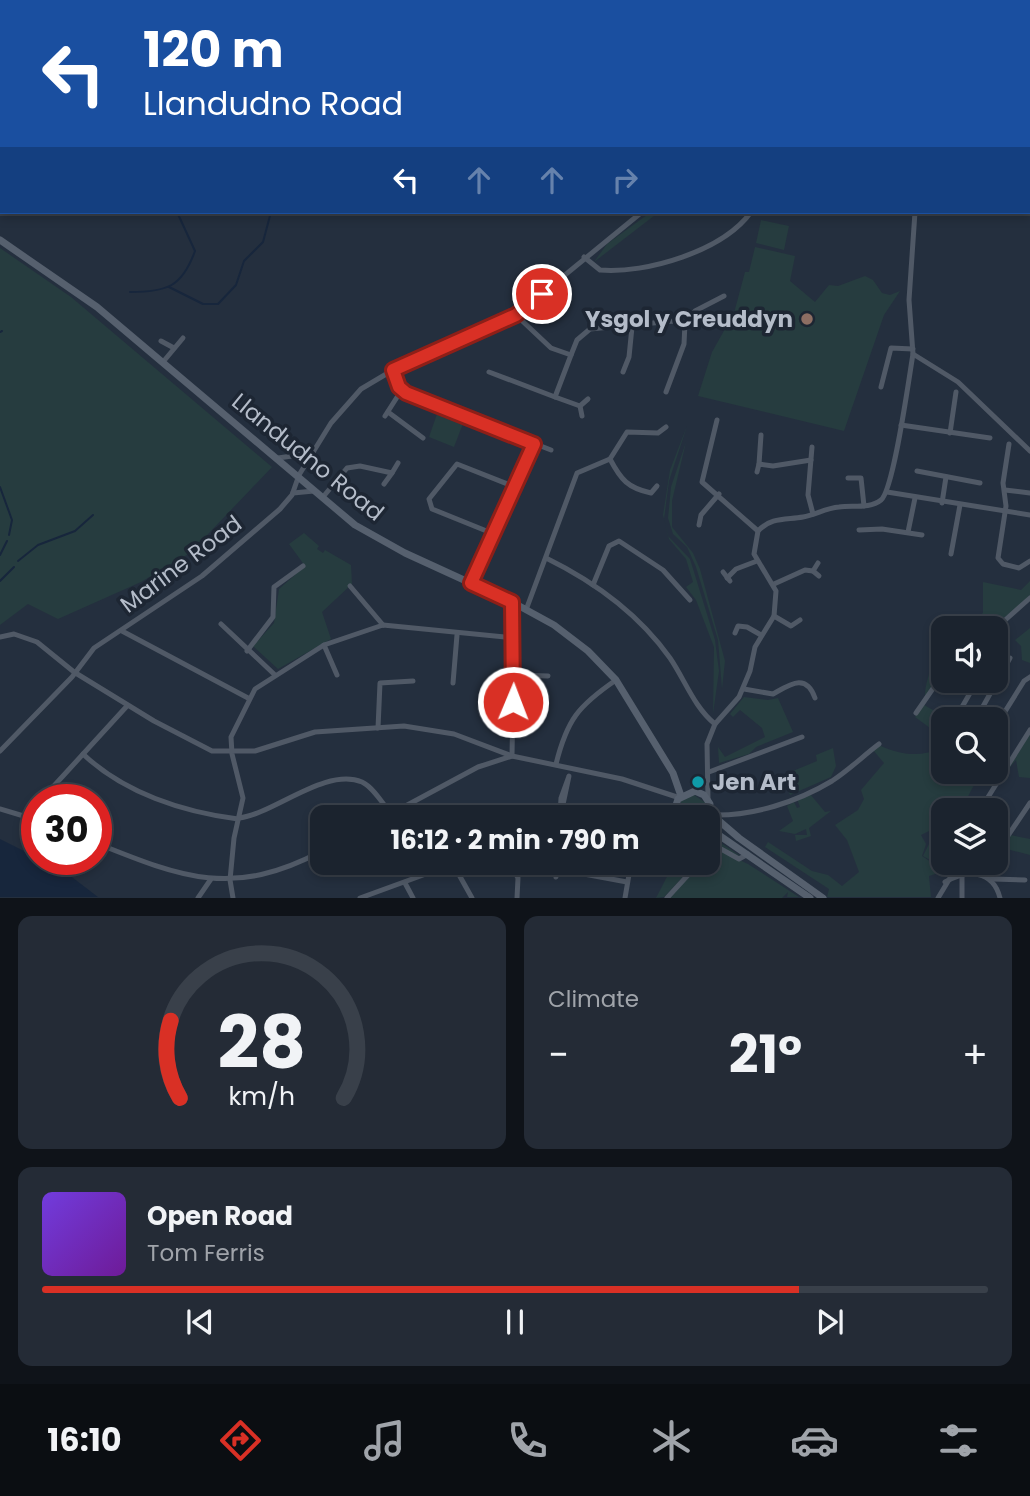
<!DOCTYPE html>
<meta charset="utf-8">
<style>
:root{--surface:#1b232e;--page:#242b36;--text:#f1f3f6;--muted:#a0a4aa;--line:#39404a;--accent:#d93025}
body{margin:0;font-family:Poppins,sans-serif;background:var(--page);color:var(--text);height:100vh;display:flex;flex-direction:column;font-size:26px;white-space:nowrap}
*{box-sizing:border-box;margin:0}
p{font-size:23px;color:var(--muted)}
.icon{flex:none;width:38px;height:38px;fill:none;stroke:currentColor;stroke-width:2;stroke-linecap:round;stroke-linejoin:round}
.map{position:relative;height:898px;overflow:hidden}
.sheet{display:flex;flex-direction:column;gap:18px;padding:18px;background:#0f1319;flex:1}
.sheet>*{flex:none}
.hud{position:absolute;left:0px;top:0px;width:1031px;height:214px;box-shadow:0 4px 10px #0003,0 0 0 2px var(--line);background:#1a4fa0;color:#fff;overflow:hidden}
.tools{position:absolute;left:931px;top:616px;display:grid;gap:14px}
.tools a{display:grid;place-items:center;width:77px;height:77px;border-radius:14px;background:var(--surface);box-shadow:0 4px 10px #0003,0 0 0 2px var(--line);font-size:35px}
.speed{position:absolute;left:21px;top:784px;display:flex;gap:14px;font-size:35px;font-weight:700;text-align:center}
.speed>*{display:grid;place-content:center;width:91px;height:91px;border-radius:50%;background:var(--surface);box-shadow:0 4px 10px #0003,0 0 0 2px var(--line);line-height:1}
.speed .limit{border:10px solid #d22;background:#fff;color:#111}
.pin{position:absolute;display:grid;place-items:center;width:60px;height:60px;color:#fff;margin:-30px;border:4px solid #fff;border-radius:50%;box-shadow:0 2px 7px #0007}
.me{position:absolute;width:77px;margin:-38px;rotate:1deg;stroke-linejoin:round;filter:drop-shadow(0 0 5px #0008)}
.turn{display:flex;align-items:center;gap:24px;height:147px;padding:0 28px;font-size:32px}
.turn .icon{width:91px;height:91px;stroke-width:2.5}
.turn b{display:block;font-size:49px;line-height:60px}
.lanes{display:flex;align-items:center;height:66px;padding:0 28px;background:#0003;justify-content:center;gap:35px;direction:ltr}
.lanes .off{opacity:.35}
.big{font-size:52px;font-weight:700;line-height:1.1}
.sheet .widget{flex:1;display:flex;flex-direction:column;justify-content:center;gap:10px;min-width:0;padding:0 24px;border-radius:14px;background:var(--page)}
.sheet .dial{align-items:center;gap:0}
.dial svg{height:182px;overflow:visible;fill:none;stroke:var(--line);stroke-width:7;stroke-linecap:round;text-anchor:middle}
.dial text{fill:var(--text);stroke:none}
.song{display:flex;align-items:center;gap:21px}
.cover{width:84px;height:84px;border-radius:10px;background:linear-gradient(135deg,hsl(260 70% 55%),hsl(280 70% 35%))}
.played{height:7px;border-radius:4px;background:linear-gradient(90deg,var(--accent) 80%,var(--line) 80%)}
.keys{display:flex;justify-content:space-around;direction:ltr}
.heat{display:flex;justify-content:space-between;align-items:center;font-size:38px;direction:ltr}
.sheet .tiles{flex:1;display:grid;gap:18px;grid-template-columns:1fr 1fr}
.widget:last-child{grid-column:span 2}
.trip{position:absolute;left:310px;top:805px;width:410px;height:70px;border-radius:14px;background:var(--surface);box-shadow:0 4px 10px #0003,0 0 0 2px var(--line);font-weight:700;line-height:70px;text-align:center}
.menu{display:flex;height:112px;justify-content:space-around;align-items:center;background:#0b0e12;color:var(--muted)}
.menu .icon{width:49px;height:49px}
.menu .selected{color:var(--accent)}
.menu b{font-size:32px;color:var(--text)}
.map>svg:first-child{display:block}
</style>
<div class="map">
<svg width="1030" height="898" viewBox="0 0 1030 898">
<rect width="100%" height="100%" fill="#242f3e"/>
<g fill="#263c3f">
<path d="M651 212H659L594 262 607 244Z"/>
<path d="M761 220 789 226 784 250 756 243Z"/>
<path d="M755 247 795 256 790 281 815 302 829 285 838 286 865 276 873 280 882 293 890 295 900 291 884 315 844 431 698 396 712 352 734 313 745 272H749Z"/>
<path d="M0 248 71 297 272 467 190 553 141 582 58 619 28 604 0 625Z"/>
<path d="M438 411 464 421 454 447 429 437Z"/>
<path d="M687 426 669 481 664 519 668 536 690 559 715 640 719 671 713 714 714 647 696 600 686 587 693 582 686 559 669 539 663 515 670 470Z"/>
<path d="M686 442 672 501V527L693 553 700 569 725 661 722 689 718 640 696 567 687 547 673 534 668 518 671 487Z"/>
<path d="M304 533 319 546 317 549 323 553 325 550 351 565 352 584 322 612 331 639 278 669 253 646 274 623 279 589 305 566 289 544Z"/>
<path d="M1030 581V595C1007 620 990 628 955 628L966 619 962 618 965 615H970L966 616 967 623 983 613V582L1021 590Z"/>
<path d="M1030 628V663L1022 660 1021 646 1015 640Z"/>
<path d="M943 642V671L925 696C924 685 936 650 943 642Z"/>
<path d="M744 697 768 700 778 698 793 732 756 747 749 754 719 763 718 747 725 757 765 737 762 728 740 710 733 717 730 714Z"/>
<path d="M924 705 949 719H943L941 736 915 717Z"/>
<path d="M1030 734V778L1019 777 1016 760 1007 771Z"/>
<path d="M879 745C902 756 920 757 943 748V772H981L979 775 989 785 976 781 961 810H943V836L929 831 921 835 926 844 922 856 940 868 938 873 929 876 931 897H827L829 889 765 847 768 842 812 871 828 875 842 886 859 872 847 840 835 825 858 810 864 799 861 790 884 763 873 750Z"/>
<path d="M833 748 836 766 831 777 790 795 785 784 764 788V783L817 761 816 755Z"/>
<path d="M810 794 825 812 831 811 809 828 811 836 796 841 795 835H807L806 829 795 834 779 831 793 821 787 806 794 802 797 808 800 807 797 799Z"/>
<path d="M694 795 706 803 705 817H681L679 810 681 801Z"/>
<path d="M709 835 742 857 721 848 717 841 707 854Z"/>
<path d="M1010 835 1030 839V855L1003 848Z"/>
<path d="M931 840 943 846 942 858 934 854 930 860 923 856Z"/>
<path d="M720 851 748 864 799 897H787L788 892 782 898H669L697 866 707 863V859Z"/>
<path d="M674 863H696L664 897 656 898Z"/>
</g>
<path fill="#17263c" d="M0 839 64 871 98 897H0Z"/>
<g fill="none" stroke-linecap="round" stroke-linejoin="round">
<g stroke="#17263c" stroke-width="2">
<path d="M445 0 448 2"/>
<path d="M194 2 197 0"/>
<path d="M0 113H2"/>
<path d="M1029 123H1030"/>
<path d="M169 287 203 304H218L236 285 244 261 263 242 271 212"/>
<path d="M130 292C167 292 182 287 195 251L177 212"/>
<path d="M0 332 2 331"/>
<path d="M0 487 12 520 9 535"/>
<path d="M0 555 7 541"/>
<path d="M18 561 38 545 75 531 93 515"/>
<path d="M0 581 14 567"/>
</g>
<g stroke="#505966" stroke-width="5">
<path d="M864 2 866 0"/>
<path d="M915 212 909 300 913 354 958 382 1030 451"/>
<path d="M584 257 600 270C646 274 723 251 751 212"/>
<path d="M516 315 551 348 571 355 555 397 580 406 588 399"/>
<path d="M685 323 695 311 724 296"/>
<path d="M161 341 174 348"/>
<path d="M571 355 577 340 590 329 674 321 685 323"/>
<path d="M163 362 183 338"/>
<path d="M393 370 399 387 406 393 551 450"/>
<path d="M489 372 555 397"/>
<path d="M623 372 629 357 632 327"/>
<path d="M881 387 891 348 913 349"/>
<path d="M666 392 684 344 685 323"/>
<path d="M580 406 582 416"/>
<path d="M388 412 423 438"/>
<path d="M385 416 401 391"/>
<path d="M717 420 702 482 758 531"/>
<path d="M901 425 990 438"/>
<path d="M950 433 956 392"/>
<path d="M1009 444 1003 483 1006 506 998 558 1003 564 1019 568 1030 561"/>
<path d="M812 447 808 495 813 514"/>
<path d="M278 458 313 453"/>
<path d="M610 459C621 480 628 488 651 493L657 486"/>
<path d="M759 464 761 435"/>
<path d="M917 471 980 483"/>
<path d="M757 472 759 464 773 466 811 460"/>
<path d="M848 478H861L864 506"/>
<path d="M384 484 392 473"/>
<path d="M1005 490 1030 493"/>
<path d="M887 492 1030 515"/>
<path d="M293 493 314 491"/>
<path d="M323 497 347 468 360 466 392 473 398 463"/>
<path d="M942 503 946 477"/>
<path d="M699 525 701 515 719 494"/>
<path d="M859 530 882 529 922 535"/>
<path d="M908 532 915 498"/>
<path d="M494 534 432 509 429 499 457 464 515 487"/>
<path d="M951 554 960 505"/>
<path d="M546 558C595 582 638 613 670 658 685 680 694 707 715 724L707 744 708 799"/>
<path d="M818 563 813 571 819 576"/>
<path d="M723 572 730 581"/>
<path d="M727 578 736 569 757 561"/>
<path d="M471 583 534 444"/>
<path d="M774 584 805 570 813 571"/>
<path d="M593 585 609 546 619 541 663 570 690 600"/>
<path d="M350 586 383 625"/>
<path d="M526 610 577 473 610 459 627 432 658 433 666 427"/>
<path d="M774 616 791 626 800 620"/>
<path d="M221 624 275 675"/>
<path d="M979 628 1003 622 1030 598"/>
<path d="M122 631 248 698"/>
<path d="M735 633 738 626 747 627 761 635"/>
<path d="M0 637 14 634 37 642 74 672 154 721 212 751H255L315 732 404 726 454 734 512 756 514 638 512 602"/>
<path d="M324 645 337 675"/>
<path d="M247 651 273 617 274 587 303 566"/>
<path d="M514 675 548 676"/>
<path d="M453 683 457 635"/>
<path d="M744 689 773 694C789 685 806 672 815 698"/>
<path d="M916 713 943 674"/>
<path d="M966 719 962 707 977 681"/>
<path d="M976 719 1010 658"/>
<path d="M715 724 739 697 750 671 755 647 774 616 776 591 754 554 758 531C771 517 786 520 803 517 815 515 826 508 839 507 852 505 870 509 881 500 894 489 909 377 913 354"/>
<path d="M996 726 1024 681 1030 677"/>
<path d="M378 728 380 683 413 681"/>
<path d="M0 751 72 677 94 648 202 576 280 509 292 495 299 475 331 423 361 389 393 370 516 315 642 212"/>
<path d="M83 754C124 793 183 812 238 819"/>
<path d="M556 764C567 720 578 706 616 680"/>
<path d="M709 772 802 737"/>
<path d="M41 800 127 706"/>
<path d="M0 809 37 820"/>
<path d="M980 810 1030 730"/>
<path d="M713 815C753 816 797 802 832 781 849 770 863 756 879 744"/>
<path d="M28 817 37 804"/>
<path d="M385 817 478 767 512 756 622 779 680 798"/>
<path d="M560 817 561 798 569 776 561 814"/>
<path d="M239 818C274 814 325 767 362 782 373 787 383 804 391 814"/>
<path d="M96 843C183 878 233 898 322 851"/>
<path d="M707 856 721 849 739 859 748 854"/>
<path d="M510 863 518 878 517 898"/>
<path d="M453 864 472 898"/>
<path d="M557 869 627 882"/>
<path d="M962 874V898"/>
<path d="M964 874 965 863"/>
<path d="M556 877 558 863"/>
<path d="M989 877 1007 837 1030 803"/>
<path d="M993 879 1025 880"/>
<path d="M945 882C967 869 993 870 1000 898"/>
<path d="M405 883 413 898"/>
<path d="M198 898 211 879"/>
<path d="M233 898 230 880 234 838 243 798 232 754 231 737 255 689 324 645 383 625 514 638"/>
<path d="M360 898 456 863"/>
<path d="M625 898 631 863"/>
<path d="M667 898 699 863"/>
<path d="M938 898 959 863"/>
</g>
<g stroke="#56606e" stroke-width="7">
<path d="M0 240 97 307 355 525 405 553 512 602 554 625 588 651 616 680 673 773 681 796"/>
<path d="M711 814 739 838 823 898"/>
<path d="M676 817 675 808 678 799 695 791 704 795 710 804 707 821"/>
<path d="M707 827 810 898"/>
</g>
</g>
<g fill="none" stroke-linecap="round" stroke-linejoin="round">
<defs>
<path id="route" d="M513 702 512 602 471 583 534 444 406 393 399 387 393 370 516 315 542 294"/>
</defs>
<use href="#route" stroke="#8d1f18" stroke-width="18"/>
<use href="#route" stroke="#d93025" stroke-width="12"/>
</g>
<circle fill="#8d6e63" stroke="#1d2633" stroke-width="2.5" cx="807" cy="319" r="7"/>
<circle fill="#0f9aa8" stroke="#1d2633" stroke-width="2.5" cx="698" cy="782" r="7"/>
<g text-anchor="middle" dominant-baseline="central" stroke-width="7" stroke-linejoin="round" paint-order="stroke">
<g font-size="23" font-weight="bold" fill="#b4bcc9" stroke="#1d2633" text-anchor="end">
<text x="793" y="319">Ysgol y Creuddyn</text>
<text x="712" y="782" text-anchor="start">Jen Art</text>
</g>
<g font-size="23" fill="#b4bcc9" stroke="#1d2633">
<text transform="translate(308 457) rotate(39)">Llandudno Road</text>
<text transform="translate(181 564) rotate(-37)">Marine Road</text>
</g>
</g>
</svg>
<div class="tools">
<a><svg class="icon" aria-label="sound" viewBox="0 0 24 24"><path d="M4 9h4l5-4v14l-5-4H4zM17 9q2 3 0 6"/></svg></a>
<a><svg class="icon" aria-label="search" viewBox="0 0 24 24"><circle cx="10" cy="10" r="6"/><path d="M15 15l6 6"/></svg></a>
<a><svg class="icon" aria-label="layers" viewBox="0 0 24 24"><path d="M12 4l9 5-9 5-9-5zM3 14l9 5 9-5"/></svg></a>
</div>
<div class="speed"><div class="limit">30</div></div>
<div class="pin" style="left:542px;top:294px;background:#d93025"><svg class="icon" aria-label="arrive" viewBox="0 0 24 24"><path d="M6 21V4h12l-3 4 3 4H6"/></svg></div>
<svg class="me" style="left:513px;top:702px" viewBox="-20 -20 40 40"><circle r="17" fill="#d93025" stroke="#fff" stroke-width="3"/><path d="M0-11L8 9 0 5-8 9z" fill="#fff"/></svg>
<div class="trip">16:12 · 2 min · 790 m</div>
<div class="hud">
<div class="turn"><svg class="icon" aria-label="left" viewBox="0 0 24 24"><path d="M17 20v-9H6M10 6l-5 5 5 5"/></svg><div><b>120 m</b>Llandudno Road</div></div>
<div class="lanes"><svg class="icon" aria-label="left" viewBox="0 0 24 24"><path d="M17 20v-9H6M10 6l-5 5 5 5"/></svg><svg class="icon off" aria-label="ahead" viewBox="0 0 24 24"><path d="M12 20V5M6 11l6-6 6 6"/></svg><svg class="icon off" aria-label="ahead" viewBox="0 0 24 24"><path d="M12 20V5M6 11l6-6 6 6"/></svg><svg class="icon off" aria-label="right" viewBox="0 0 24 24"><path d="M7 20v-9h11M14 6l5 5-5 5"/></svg></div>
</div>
</div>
<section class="sheet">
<div class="tiles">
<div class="widget dial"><svg viewBox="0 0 100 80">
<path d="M14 69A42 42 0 1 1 86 69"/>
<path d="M14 69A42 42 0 0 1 10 35" stroke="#d93025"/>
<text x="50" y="56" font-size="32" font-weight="700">28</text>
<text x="50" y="72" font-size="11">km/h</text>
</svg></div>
<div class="widget"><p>Climate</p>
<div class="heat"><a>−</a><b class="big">21°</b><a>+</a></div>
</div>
<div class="widget">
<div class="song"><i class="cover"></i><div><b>Open Road</b><p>Tom Ferris</p></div></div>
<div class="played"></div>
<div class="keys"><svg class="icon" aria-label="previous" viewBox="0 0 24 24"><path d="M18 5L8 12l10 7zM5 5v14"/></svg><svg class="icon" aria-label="pause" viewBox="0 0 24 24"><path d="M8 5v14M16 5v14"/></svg><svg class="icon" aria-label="next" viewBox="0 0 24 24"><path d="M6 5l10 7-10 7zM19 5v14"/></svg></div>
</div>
</div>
</section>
<nav class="menu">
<b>16:10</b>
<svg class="icon selected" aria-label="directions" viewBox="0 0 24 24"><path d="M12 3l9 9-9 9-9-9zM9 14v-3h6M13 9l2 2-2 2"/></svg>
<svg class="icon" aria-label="music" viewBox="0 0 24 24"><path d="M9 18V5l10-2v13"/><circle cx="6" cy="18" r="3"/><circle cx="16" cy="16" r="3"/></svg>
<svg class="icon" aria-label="phone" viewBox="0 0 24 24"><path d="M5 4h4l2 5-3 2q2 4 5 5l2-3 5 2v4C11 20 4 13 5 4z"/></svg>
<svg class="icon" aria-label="climate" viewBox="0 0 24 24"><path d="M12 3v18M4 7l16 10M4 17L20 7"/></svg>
<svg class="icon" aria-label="car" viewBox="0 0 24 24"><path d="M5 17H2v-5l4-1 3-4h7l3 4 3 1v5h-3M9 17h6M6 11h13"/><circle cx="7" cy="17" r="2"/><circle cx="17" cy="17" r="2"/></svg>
<svg class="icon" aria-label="filters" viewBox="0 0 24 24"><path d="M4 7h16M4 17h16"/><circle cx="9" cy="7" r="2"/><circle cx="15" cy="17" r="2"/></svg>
</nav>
